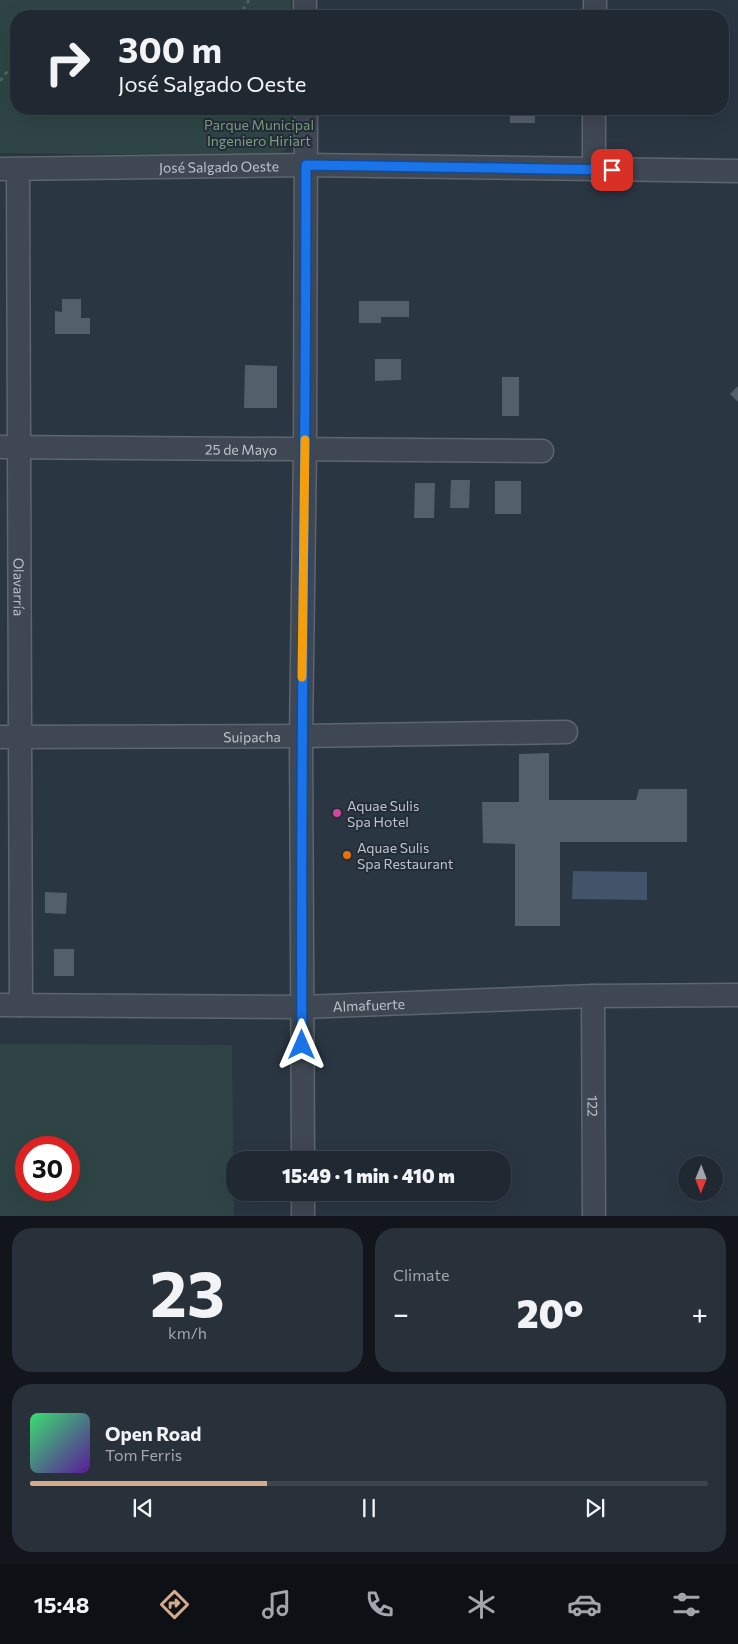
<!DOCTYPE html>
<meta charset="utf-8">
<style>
:root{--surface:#202832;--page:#28303a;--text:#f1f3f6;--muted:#a2a6ac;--line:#3d444d;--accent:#d6ab8b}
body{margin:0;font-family:Commissioner,sans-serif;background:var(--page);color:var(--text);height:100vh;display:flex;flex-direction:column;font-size:19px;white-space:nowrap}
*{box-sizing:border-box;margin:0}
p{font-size:16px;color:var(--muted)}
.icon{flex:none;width:28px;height:28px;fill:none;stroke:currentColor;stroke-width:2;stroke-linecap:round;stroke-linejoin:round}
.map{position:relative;height:1216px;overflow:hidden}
.panel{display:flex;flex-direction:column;gap:12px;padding:12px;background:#12161c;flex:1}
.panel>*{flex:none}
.guide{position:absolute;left:10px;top:10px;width:719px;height:105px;border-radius:20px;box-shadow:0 5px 20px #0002,0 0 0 1px var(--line);background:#202832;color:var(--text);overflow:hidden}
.needle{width:32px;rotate:181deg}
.tools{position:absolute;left:678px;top:1156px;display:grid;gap:10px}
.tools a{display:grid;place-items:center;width:45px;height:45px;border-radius:50%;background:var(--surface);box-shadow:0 5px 20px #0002,0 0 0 1px var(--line);font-size:25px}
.speed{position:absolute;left:15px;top:1136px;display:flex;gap:10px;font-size:25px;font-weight:700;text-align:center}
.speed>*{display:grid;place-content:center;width:65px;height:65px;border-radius:50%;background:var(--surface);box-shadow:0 5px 20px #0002,0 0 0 1px var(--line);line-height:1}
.speed .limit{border:8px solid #d22;background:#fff;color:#111}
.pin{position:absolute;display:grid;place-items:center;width:42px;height:42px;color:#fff;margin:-21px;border-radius:10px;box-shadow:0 2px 8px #0006}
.me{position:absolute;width:55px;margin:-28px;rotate:0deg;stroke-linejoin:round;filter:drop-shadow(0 0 4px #0008)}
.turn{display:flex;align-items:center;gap:18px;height:105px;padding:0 25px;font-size:22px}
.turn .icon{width:65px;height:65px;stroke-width:2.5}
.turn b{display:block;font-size:35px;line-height:42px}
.big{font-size:38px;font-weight:800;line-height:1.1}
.panel .card{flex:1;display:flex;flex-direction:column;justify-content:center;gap:8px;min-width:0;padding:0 18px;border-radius:20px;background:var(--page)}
.panel .dial{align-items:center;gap:0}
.dial b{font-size:65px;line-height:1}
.song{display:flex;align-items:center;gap:15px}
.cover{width:60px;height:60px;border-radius:8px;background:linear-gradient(135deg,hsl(140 70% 55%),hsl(270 70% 35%))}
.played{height:5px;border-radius:2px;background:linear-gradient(90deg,var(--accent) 35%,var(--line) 35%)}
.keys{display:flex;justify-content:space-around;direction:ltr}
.heat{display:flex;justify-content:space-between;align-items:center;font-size:28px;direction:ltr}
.panel .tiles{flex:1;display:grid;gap:12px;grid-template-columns:1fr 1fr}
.card:last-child{grid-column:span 2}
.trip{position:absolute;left:226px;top:1151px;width:285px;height:50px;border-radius:20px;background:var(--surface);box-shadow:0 5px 20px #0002,0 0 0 1px var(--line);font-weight:800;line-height:50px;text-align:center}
.menu{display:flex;height:80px;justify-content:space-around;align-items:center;background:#0d1014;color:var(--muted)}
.menu .icon{width:35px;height:35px}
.menu .current{color:var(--accent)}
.menu b{font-size:22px;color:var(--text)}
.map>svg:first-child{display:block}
</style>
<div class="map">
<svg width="738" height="1217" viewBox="0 0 738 1217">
<rect width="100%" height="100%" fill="#2a3642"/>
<g fill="#2f4545" fill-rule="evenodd">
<path d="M0 0H291V16H16V109H291V138L285 150 270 156 0 153Z"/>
<path d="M0 1044 232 1045 234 1216H0ZM26 1148H69V1190H26Z"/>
</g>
<path fill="#425469" d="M573 871 647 872V900L572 899Z"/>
<g fill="#545f6c">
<path d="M510 109H554V115L535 114V123H510Z"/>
<path d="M62 299H81V318H90V334H55V311L62 312Z"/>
<path d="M359 301H409V317H381V323H359Z"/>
<path d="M375 359H401V380L375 381Z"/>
<path d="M245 365 277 366V408H244Z"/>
<rect x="502" y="377" width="17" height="39"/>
<path d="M738 386V402L730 394Z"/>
<path d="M451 480H470L469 508H450Z"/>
<rect x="495" y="481" width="26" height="33"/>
<path d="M415 483H435L434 518H414Z"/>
<path d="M549 753V800H636L639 789H687V842H560V926H515V844L483 843 482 802H519V754Z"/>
<path d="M45 892 67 893 66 914 45 913Z"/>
<rect x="54" y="949" width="20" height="27"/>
</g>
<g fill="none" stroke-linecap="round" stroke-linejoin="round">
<defs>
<g id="minor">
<path d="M305 0V16"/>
<path d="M595 16V0"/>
<path id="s1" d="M0 169 306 165 738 171"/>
<path id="s2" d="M18 169 21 1005"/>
<path d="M594 170V109"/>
<path id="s3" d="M0 447 542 451"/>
<path id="s4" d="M0 737 301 736 566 732"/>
<path id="s5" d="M593 996 594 1217"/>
<path id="s6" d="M0 1005 302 1007 593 996 738 995"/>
<path d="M303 1160 301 736 305 450 306 109"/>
<path d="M303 1192V1217"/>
</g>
</defs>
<use href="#minor" stroke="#5d656f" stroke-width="25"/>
<g stroke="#4f6263" stroke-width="3" stroke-dasharray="4 4" stroke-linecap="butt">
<path d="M238 16 240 15 249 0"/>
<path d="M0 81 16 60"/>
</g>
<use href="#minor" stroke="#3e4752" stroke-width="22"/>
</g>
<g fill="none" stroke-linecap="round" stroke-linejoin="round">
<defs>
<path id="route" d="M302 1045C300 752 306 459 306 165L612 170"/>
</defs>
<use href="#route" stroke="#114b97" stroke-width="12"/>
<use href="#route" stroke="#1a73e8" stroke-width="9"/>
<path stroke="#f59e0b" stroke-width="9" d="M302 677 305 440"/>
</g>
<circle fill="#d1479c" stroke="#232c37" stroke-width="2" cx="337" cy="813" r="5"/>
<circle fill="#e8710a" stroke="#232c37" stroke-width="2" cx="347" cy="855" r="5"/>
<g text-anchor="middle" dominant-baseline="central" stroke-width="4" stroke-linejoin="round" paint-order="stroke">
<g font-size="14" fill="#7c9f83" stroke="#232c37">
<text x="259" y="124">Parque Municipal<tspan x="259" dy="16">Ingeniero Hiriart</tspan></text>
</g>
<g font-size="14" fill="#bcc3cb" stroke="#232c37">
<text stroke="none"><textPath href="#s1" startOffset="219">José Salgado Oeste</textPath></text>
<text stroke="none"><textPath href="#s3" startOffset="241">25 de Mayo</textPath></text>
<text stroke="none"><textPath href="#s2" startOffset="418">Olavarría</textPath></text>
<text stroke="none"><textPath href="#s4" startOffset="252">Suipacha</textPath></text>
<text stroke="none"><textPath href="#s6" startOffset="369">Almafuerte</textPath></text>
<text stroke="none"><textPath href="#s5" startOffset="110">122</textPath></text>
</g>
<g font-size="14" fill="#bcc3cb" stroke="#232c37" text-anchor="start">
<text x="347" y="805">Aquae Sulis<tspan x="347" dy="16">Spa Hotel</tspan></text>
<text x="357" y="847">Aquae Sulis<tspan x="357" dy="16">Spa Restaurant</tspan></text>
</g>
</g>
</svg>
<div class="tools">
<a><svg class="needle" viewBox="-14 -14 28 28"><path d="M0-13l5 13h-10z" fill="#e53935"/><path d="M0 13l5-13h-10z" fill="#a2a6ac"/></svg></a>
</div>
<div class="speed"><div class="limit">30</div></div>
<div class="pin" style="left:612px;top:170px;background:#d93025"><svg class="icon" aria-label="arrive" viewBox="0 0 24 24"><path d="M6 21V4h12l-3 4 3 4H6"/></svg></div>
<svg class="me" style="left:302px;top:1045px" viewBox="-20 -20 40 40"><path d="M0-17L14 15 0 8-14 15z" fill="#1a73e8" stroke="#fff" stroke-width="4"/></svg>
<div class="trip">15:49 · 1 min · 410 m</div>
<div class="guide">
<div class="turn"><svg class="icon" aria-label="right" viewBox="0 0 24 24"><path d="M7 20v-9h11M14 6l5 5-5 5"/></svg><div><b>300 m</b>José Salgado Oeste</div></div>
</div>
</div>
<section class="panel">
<div class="tiles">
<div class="card dial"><b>23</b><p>km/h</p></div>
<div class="card"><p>Climate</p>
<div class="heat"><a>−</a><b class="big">20°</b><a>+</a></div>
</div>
<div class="card">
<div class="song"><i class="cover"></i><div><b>Open Road</b><p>Tom Ferris</p></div></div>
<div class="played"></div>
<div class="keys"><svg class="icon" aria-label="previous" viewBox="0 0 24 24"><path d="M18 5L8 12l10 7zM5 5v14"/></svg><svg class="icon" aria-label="pause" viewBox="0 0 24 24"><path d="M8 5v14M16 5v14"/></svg><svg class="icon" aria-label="next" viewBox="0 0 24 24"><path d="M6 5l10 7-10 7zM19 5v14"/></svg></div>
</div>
</div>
</section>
<nav class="menu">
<b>15:48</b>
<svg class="icon current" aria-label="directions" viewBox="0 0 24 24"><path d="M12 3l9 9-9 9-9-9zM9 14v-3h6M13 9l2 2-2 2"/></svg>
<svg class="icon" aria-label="music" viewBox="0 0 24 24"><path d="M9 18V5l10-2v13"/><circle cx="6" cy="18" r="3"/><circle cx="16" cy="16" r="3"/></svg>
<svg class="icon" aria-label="phone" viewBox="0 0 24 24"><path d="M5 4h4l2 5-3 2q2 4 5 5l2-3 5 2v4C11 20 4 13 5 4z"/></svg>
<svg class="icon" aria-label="climate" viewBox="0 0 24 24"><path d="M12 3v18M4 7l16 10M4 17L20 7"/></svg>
<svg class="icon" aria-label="car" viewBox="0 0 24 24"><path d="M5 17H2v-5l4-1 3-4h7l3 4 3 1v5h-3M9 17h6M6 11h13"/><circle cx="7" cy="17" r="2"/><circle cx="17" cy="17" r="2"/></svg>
<svg class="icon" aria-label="filters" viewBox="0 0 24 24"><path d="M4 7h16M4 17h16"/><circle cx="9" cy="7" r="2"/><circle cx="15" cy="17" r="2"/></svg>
</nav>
